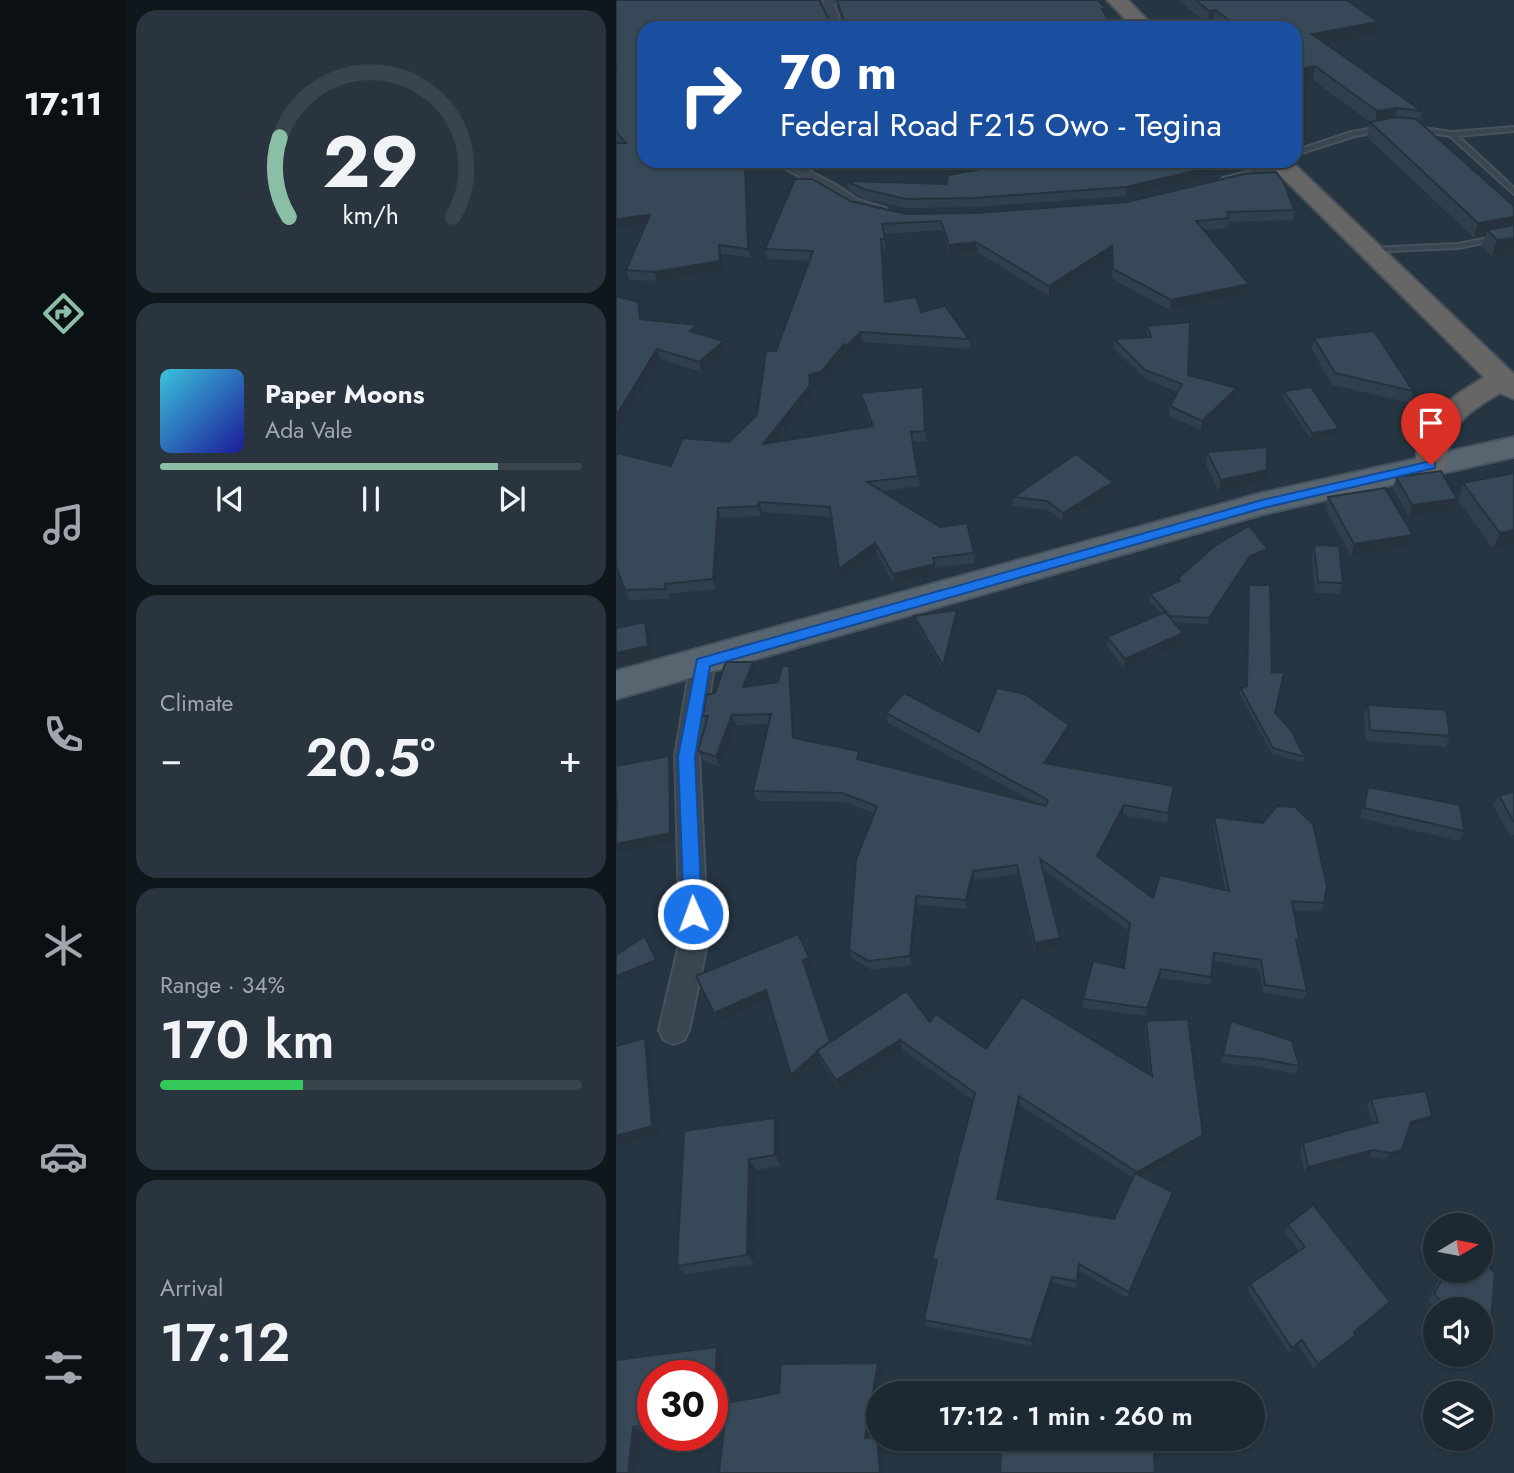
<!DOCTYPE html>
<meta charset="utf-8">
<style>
:root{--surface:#1c2832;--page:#29343e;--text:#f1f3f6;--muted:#a0a6ac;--line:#3a444d;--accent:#8abfa5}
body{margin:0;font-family:Jost,sans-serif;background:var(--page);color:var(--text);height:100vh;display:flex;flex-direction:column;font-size:26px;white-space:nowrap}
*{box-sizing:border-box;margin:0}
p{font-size:23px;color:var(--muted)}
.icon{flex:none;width:38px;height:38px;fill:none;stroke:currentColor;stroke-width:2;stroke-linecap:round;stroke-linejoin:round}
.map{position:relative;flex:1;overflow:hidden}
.panel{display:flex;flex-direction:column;gap:10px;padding:10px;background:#0f161c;width:490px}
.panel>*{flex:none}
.banner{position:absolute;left:21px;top:21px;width:665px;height:147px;border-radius:21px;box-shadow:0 2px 5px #0004,0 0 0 2px var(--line);background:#1a4fa0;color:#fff;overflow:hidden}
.needle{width:46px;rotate:80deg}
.controls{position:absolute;left:807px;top:1213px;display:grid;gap:14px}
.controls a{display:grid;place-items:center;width:70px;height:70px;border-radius:50%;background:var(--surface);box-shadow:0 2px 5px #0004,0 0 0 2px var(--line);font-size:35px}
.speed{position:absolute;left:21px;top:1360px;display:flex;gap:14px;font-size:35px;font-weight:700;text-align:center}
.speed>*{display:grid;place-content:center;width:91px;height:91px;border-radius:50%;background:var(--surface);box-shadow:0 2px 5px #0004,0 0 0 2px var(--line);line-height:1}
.speed .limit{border:10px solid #d22;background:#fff;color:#111}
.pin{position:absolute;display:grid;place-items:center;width:60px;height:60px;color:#fff;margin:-72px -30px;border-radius:50% 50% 50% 0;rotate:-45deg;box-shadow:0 0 7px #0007}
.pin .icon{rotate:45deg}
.me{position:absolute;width:77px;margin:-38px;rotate:358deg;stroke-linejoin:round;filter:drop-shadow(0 0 5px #0008)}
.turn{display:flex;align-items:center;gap:24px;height:147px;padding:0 28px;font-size:32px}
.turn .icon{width:91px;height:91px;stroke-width:2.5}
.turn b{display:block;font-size:49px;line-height:60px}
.big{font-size:52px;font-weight:600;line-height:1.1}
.panel .widget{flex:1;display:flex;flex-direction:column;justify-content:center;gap:10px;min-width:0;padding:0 24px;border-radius:21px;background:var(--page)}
.panel .dial{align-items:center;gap:0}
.dial svg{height:182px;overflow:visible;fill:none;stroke:var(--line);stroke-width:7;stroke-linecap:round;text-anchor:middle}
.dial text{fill:var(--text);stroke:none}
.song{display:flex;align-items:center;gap:21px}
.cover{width:84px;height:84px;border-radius:10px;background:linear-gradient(135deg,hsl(190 70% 55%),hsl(240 70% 35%))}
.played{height:7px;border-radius:4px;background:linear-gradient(90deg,var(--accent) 80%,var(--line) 80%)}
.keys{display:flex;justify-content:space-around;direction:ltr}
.heat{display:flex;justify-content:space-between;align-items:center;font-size:38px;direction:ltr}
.charge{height:10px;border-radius:5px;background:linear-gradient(90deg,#34c759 34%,var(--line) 0)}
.trip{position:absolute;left:250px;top:1381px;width:399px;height:70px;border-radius:35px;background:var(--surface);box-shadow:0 2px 5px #0004,0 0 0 2px var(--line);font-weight:600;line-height:70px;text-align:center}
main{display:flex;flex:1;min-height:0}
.tab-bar{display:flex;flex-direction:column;width:126px;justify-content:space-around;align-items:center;background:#0b1014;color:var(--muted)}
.tab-bar .icon{width:49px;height:49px}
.tab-bar .active{color:var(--accent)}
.tab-bar b{font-size:32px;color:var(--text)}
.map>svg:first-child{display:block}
</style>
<main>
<nav class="tab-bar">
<b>17:11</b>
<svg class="icon active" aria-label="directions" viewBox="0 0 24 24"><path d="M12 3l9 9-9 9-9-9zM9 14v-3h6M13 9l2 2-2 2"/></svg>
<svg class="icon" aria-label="music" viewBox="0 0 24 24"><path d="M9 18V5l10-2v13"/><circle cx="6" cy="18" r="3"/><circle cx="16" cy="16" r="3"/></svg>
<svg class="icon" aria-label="phone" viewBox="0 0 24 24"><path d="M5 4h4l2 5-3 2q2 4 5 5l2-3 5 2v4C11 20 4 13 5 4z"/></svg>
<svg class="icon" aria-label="climate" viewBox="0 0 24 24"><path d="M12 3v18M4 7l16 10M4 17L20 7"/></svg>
<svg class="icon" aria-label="car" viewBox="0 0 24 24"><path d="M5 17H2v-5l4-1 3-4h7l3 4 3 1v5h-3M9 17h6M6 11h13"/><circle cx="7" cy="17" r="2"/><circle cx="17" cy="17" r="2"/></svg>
<svg class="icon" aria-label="filters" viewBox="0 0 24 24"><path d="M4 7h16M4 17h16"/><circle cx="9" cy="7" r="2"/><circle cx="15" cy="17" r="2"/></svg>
</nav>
<section class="panel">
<div class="widget dial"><svg viewBox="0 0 100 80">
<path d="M14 69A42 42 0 1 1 86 69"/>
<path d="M14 69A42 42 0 0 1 10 34" stroke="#8abfa5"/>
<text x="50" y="56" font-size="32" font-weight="700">29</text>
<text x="50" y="72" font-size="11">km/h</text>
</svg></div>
<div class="widget">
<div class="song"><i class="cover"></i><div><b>Paper Moons</b><p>Ada Vale</p></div></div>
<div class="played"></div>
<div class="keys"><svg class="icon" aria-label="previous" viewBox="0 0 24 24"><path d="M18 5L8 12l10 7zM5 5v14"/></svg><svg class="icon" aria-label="pause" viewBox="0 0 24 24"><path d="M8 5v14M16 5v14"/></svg><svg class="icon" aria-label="next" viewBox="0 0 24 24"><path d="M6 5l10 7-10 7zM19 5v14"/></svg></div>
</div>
<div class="widget"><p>Climate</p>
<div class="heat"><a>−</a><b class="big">20.5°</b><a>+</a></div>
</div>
<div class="widget"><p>Range · 34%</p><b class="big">170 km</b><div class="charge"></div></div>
<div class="widget"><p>Arrival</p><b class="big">17:12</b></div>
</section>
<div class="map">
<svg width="898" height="1473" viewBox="0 0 898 1473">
<rect width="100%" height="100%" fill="#253542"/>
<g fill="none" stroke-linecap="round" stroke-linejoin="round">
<defs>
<g id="service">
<path d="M792 126 836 132 898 127V131L842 136 898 188V194L834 136 795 130H792Z"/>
<path d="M766 127H769V131L739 136 679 155V151L735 132Z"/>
<path d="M898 233V237L842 248 752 252 748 250 752 248 842 244Z"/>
</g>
<g id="minor">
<path d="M209 0H224L218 5 227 28H215L205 4Z"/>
<path d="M155 161H174L220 185 242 200 270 208 272 211 264 216 230 206 210 191Z"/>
<path d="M669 162 674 164 677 167 674 170 612 186 604 181 607 178Z"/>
<path d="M87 653 95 656 99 662 83 756 92 940 73 1030 68 1040 58 1044 48 1040 43 1030 64 940 59 756 75 662 79 656Z"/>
</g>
<path id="primary" d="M898 437V457L648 514 0 699V671L646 493Z"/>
<g id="trunk">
<path d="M491 0H512L539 28H518Z"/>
<path d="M650 161H675L898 374V399L884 393C863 406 839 418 833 445 830 455 832 463 826 472L815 475 804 472 799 465C804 417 830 401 868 377Z"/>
</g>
</defs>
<use href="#service" stroke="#46525e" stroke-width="4"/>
<use href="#minor" stroke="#46525e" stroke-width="4"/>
<use href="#primary" stroke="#46525e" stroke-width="4"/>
<use href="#trunk" stroke="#44515c" stroke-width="4"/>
<use href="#service" fill="#394651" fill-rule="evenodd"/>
<use href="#minor" fill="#394651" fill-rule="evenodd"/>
<use href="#primary" fill="#576571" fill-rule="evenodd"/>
<use href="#trunk" fill="#686664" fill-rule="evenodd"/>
</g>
<g fill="#2f3f4c" fill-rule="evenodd">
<path d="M0 0 204 2 214 22 226 21 220 0 489 15 28 28V161H125V167L131 176 135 258 106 254 107 271 41 281 13 280 10 270 30 226 0 229 4 143 0 139Z"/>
<path d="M562 0H731L762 22 760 35 711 45 806 111 804 122 898 206 876 256 866 246 869 236 858 238 751 137 754 122 697 80 679 84V28H604L598 23 592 24Z"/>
<path d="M289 161H337L338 169Z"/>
<path d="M390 161H616V172L510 196 359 207 291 208 248 199 233 190 231 181 331 184 393 164Z"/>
<path d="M234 201 290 214 678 210 677 220 613 222 612 228 587 230 632 294 554 310 496 279V256L433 296 361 252 334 255 326 230 268 234 270 249H266L270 302 305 312 353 339 354 349 246 342 231 358 230 354 208 381 195 385 196 395 159 442 255 426 247 403 245 393 307 387 310 441 296 442 304 486 266 491 358 553 359 563 319 568 320 574 278 584 261 553 225 579 215 517 146 512 145 516 105 518 100 589 52 594 54 599 13 600 0 566 55 466 113 442 141 415 160 351 194 261 151 259 149 249Z"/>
<path d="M25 312 26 320 81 325 84 334 108 341 110 351 85 372 44 359 0 432Z"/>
<path d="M531 326 572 375 621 388 620 397 585 430 553 416 554 406 562 392 529 379 497 348 498 339 531 337Z"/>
<path d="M698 338 797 391 794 403 716 385 696 349Z"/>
<path d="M668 391 723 429 721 435 695 439 667 397Z"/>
<path d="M591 452 649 481 603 492 590 464Z"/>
<path d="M898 473V545L877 549 842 500 847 483Z"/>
<path d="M780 477 837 510 793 516 777 489Z"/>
<path d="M497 482V491L447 521 432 510 397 506V497Z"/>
<path d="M712 497 793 546 735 556 709 508Z"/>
<path d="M698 545 727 583 724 594 699 593 696 556Z"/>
<path d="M652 549 650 555 633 562 592 624 558 622 567 633 566 643 508 668 491 646V637L545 613 533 600 534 594 561 582 562 578Z"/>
<path d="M633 585 656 673 659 713 689 757 687 762 656 754 624 694 625 689 630 687Z"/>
<path d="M298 616H342L328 672 299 621Z"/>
<path d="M137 662 140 672 135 686 162 682 173 666 176 676 180 738 245 760 424 805 272 723 270 713 363 732 453 735 434 764 558 786 551 823 507 815 485 858 537 898 609 890 597 826 598 817 708 903 705 912 677 910 683 939 681 946 691 991 687 999 647 993 643 969 597 961 594 985 544 978 530 1016 467 1008V999L508 968 513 931 427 869 444 947 419 952 402 874 358 880 351 909 302 905 296 965 256 970 236 958 233 950 258 813 228 802 141 801 137 791 153 724 120 725 104 767 86 760 82 751 90 723 87 716 99 693Z"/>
<path d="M752 705 834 736 830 747 750 741 748 716Z"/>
<path d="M752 787 848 831 843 841 744 818 749 797Z"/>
<path d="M898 792V835L894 836 877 805 883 795Z"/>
<path d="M193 957 197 966 191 970 214 1042 314 1022 370 1049 534 1075 529 1031 530 1021 587 1135 585 1143 527 1176 557 1192 555 1200 511 1298 463 1271 460 1288 437 1283 416 1346 311 1326 308 1320 319 1267 316 1259 357 1100 287 1050 224 1090 205 1061 179 1084 153 1000 103 1022ZM404 1105 517 1178 498 1219 384 1199Z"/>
<path d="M615 1021 683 1066 679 1074 644 1067 605 1063Z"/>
<path d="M755 1099 812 1123 793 1127 786 1150 782 1156 770 1159 753 1156 689 1173 684 1149 687 1143 757 1124 751 1106Z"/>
<path d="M159 1118 165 1129V1166L140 1170 138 1264 70 1274 61 1266Z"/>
<path d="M672 1225 768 1307 738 1333 735 1340 698 1369 682 1345 673 1353 631 1290 634 1284 683 1251 668 1231Z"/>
<path d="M828 1270H864L872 1351 865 1356 864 1354V1309H821L812 1300Z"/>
<path d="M101 1347 108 1353 105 1420 96 1421V1376H37V1430L26 1432 22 1473H0V1360Z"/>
</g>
<g fill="#26333e">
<path d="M599 10 598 23 592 24 593 11Z"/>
<path d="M762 22 760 35 693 48 696 34Z"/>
<path d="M699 66 697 80 679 84 681 70Z"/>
<path d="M781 108 778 122 758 126 761 111Z"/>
<path d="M617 162 616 172 510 196V187Z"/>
<path d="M129 167 131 176 135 258 132 249Z"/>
<path d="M34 215 37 225 0 229V219Z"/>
<path d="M898 217V231L871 230 869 236 858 238 862 223Z"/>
<path d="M898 238V253L876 256 881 240Z"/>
<path d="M360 242 361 252 334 255 333 245Z"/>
<path d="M103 245 106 254 107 271 41 281 38 272Z"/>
<path d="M496 246V256L433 296V286Z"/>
<path d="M633 284 632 294 554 310 555 300Z"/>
<path d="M22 302 25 312 27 329 24 319Z"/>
<path d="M81 325 84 335 74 331Z"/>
<path d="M245 332 246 342 231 358 229 347Z"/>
<path d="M108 341 110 351 85 372 83 362Z"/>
<path d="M228 344 230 354 208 381 195 385 196 395 150 454 147 444 193 375Z"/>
<path d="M41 349 44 359 0 432V416Z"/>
<path d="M621 388 620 397 585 430 586 421Z"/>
<path d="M723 429 721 435 695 439 696 433Z"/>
<path d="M651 470 649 481 603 492 605 480Z"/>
<path d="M497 482V491L447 521V513Z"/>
<path d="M841 499 837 510 793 516 796 505Z"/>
<path d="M143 502 146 512 145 516 142 506Z"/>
<path d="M102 508 105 518 100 589 97 579Z"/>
<path d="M898 530V545L877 549 884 533Z"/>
<path d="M797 535 793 546 735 556 738 544Z"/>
<path d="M259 543 261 553 225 579 223 569Z"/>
<path d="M652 549 650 555 633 562 592 624 593 618 634 556Z"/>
<path d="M319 564 320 574 278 584 277 574Z"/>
<path d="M341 610 342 616 328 672 327 666Z"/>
<path d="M29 622 34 633 37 657 0 666V653Z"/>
<path d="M567 633 566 643 508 668 509 659Z"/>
<path d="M137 662 140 672 130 697 127 687Z"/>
<path d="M173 666 176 676 180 747 177 738Z"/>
<path d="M116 715 120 725 104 767 100 757Z"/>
<path d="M453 725V735L429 773 428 763Z"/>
<path d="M53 756 57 765 59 841 3 853 0 848V844Z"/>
<path d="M508 805 507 815 481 865V856Z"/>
<path d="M357 871 358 880 351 909 350 900Z"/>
<path d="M300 896 302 905 296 965 294 956Z"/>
<path d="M29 936 43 964 0 982V976Z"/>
<path d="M444 938V947L419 952V943Z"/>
<path d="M193 957 197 966 191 970 217 1051 206 1060 187 961Z"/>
<path d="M545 969 544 978 530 1016 531 1008Z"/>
<path d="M150 990 154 999 103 1022 98 1013Z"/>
<path d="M29 1038 35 1047 42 1134 0 1146V1136Z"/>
<path d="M284 1040 287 1050 224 1090 220 1080Z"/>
<path d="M201 1053 205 1061 179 1084 175 1075Z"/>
<path d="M403 1096 404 1105 382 1206 381 1199Z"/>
<path d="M816 1116 812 1123 790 1128 795 1122Z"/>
<path d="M159 1118 165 1129V1166L159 1155Z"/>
<path d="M587 1135 585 1143 520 1180 521 1172Z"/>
<path d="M757 1150 753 1156 689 1173 692 1167Z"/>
<path d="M786 1150 782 1156 770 1159 774 1153Z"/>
<path d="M133 1159 140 1170 138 1264 131 1255Z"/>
<path d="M557 1192 555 1200 511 1298 513 1292Z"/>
<path d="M436 1277 437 1283 416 1346 415 1340Z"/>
<path d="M740 1335 735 1340 698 1369 702 1364Z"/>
<path d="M101 1347 108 1353 105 1420 97 1415Z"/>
<path d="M262 1363 266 1369 254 1442 249 1438Z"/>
<path d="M17 1427 26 1432 22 1473H12Z"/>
<path d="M261 1437 266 1441 268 1473H264Z"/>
</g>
<g fill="#374958" stroke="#26333e" stroke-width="2">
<path d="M0 0H203L214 22 228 21 221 0H482L490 9H486L498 28H28V161H123L124 168 129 167 132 249 103 245 104 261 38 272 10 270 34 215 0 219V143H10L0 132V68L1 67 0 65Z"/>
<path d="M580 0H731L762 22 696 34 806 111 781 108 761 111 699 66 681 70 679 69V28H624L599 10 593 11Z"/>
<path d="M781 117 800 119 898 206V217L862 223 754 122Z"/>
<path d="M396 161H616L617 162 510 187 358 198 290 199 247 189 231 181 331 184 332 175 398 163Z"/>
<path d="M660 172 669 185 678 210 611 212 613 218 580 221 633 284 555 300 497 269 496 246 433 286 360 242 333 245 325 221 266 224 269 239H265L269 302 300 297 305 312 329 306 353 339 245 332 229 347 228 344 206 371 193 375 194 385 147 444 257 426 245 393 307 387 309 431 295 432 302 476 251 482 324 527 351 523 358 553 317 558 319 564 277 574 259 543 223 569 214 507 143 502 142 506 102 508 97 579 49 584 50 589 9 590 0 566V453L55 466 67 438 113 442 141 415 150 351H160L197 251 149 249 179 179H196L234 201 290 214 359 213 511 202 628 174Z"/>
<path d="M898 225V238L881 240 871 230Z"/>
<path d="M0 296 22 302 24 319 81 325 74 331 108 341 83 362 41 349 0 416Z"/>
<path d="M574 322 572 375 621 388 586 421 554 406 566 384 529 370 498 339 535 337 531 326Z"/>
<path d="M758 331 797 391 719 373 698 338Z"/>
<path d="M695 387 723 429 696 433 668 391Z"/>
<path d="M651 447V470L605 480 591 452Z"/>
<path d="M460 454 497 482 447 513 431 501 397 497Z"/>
<path d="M825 471 841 499 796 505 780 477Z"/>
<path d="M898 473V530L884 533 847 483Z"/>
<path d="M769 488 797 535 738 544 712 497Z"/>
<path d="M633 526 652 549 634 556 593 618 554 616 534 594 564 581 562 578 600 545Z"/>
<path d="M698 545 723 546 727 583 702 582Z"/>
<path d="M633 585H654L656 673 668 672 659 713 675 730 689 757 657 748 625 689 631 686Z"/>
<path d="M341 610 327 666 298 616Z"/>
<path d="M549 612 567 633 509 659 491 637Z"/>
<path d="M29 622 32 646 0 653V628Z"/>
<path d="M110 662H137L127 687 162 682 166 666H173L177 738 243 751 241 759 430 806 432 800 270 713 288 693 363 732 381 688 409 694 453 725 428 763 558 786 552 813 508 805 481 856 537 898 544 875 613 891 598 817 647 823 661 806 679 807 697 824 711 886 708 903 676 901 683 939 680 940 691 991 649 985 645 960 598 953 595 977 545 969 531 1008 467 999 477 961 508 968 514 923 424 859 444 938 419 943 401 865 357 871 350 900 300 896 294 956 253 961 233 950 240 860 261 806 226 793 137 791 155 714 116 715 100 757 82 751 92 716H87L90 695 99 693Z"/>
<path d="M752 705 830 710 834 736 754 730Z"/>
<path d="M53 756 54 833 0 844 1 800H0V766Z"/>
<path d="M752 787 844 805 848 831 748 808Z"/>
<path d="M898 792V823L883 795Z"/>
<path d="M182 934 193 957 187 961 214 1042 201 1051V1052L175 1075 150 990 98 1013 80 976Z"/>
<path d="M29 936 40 960 0 976V955Z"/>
<path d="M290 991 314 1022 320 1014 370 1049 406 997 536 1076 530 1021 572 1019 587 1135 521 1172 403 1096 381 1199 498 1219 519 1173 557 1192 513 1292 463 1264 461 1281 436 1277 415 1340 308 1320 321 1260 316 1259 359 1093 284 1040 220 1080 201 1051Z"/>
<path d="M615 1021 676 1041 683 1066 647 1059 607 1055Z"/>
<path d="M29 1038 36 1126 0 1136V1046Z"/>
<path d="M810 1091 816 1116 795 1122 786 1150 774 1153 757 1150 692 1167 687 1143 762 1122 755 1099Z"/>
<path d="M159 1118V1155L133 1159 131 1255 61 1266 68 1131Z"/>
<path d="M697 1205 774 1302 738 1332 740 1335 702 1364 686 1340 676 1348 634 1284 689 1247 672 1225Z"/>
<path d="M864 1255 879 1274 872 1351 864 1343V1309H833L818 1294 831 1270H864Z"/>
<path d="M101 1347 97 1415H96V1376H37V1424L17 1427 12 1473H0V1360Z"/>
<path d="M262 1363 249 1438 261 1437 264 1473H103L111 1403 163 1393 165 1364Z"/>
<path d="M533 1386 534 1393H425V1390Z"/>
<path d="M386 1438H537L539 1473H384Z"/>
</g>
<path fill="#1a73e8" stroke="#114b97" stroke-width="2" d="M815 461 819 462V468L647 508 94 666 79 757 86 914 83 919 77 921 70 919 68 914 62 757 81 659 646 500Z"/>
</svg>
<div class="controls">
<a><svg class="needle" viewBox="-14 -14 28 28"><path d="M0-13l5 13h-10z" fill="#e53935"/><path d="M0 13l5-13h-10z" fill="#a0a6ac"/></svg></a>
<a><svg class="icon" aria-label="sound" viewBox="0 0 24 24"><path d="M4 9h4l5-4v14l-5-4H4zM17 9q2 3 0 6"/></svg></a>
<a><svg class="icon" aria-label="layers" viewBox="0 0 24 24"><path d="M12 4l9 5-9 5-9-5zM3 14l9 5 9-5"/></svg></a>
</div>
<div class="speed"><div class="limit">30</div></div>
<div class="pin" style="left:815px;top:465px;background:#d93025"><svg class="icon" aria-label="arrive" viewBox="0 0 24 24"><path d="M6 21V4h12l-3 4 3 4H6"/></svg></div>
<svg class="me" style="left:77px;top:914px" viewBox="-20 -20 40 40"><circle r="17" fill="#1a73e8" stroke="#fff" stroke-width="3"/><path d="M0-11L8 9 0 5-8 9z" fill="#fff"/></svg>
<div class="trip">17:12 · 1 min · 260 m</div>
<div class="banner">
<div class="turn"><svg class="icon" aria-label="right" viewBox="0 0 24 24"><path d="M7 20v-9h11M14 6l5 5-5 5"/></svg><div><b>70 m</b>Federal Road F215 Owo - Tegina</div></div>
</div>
</div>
</main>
